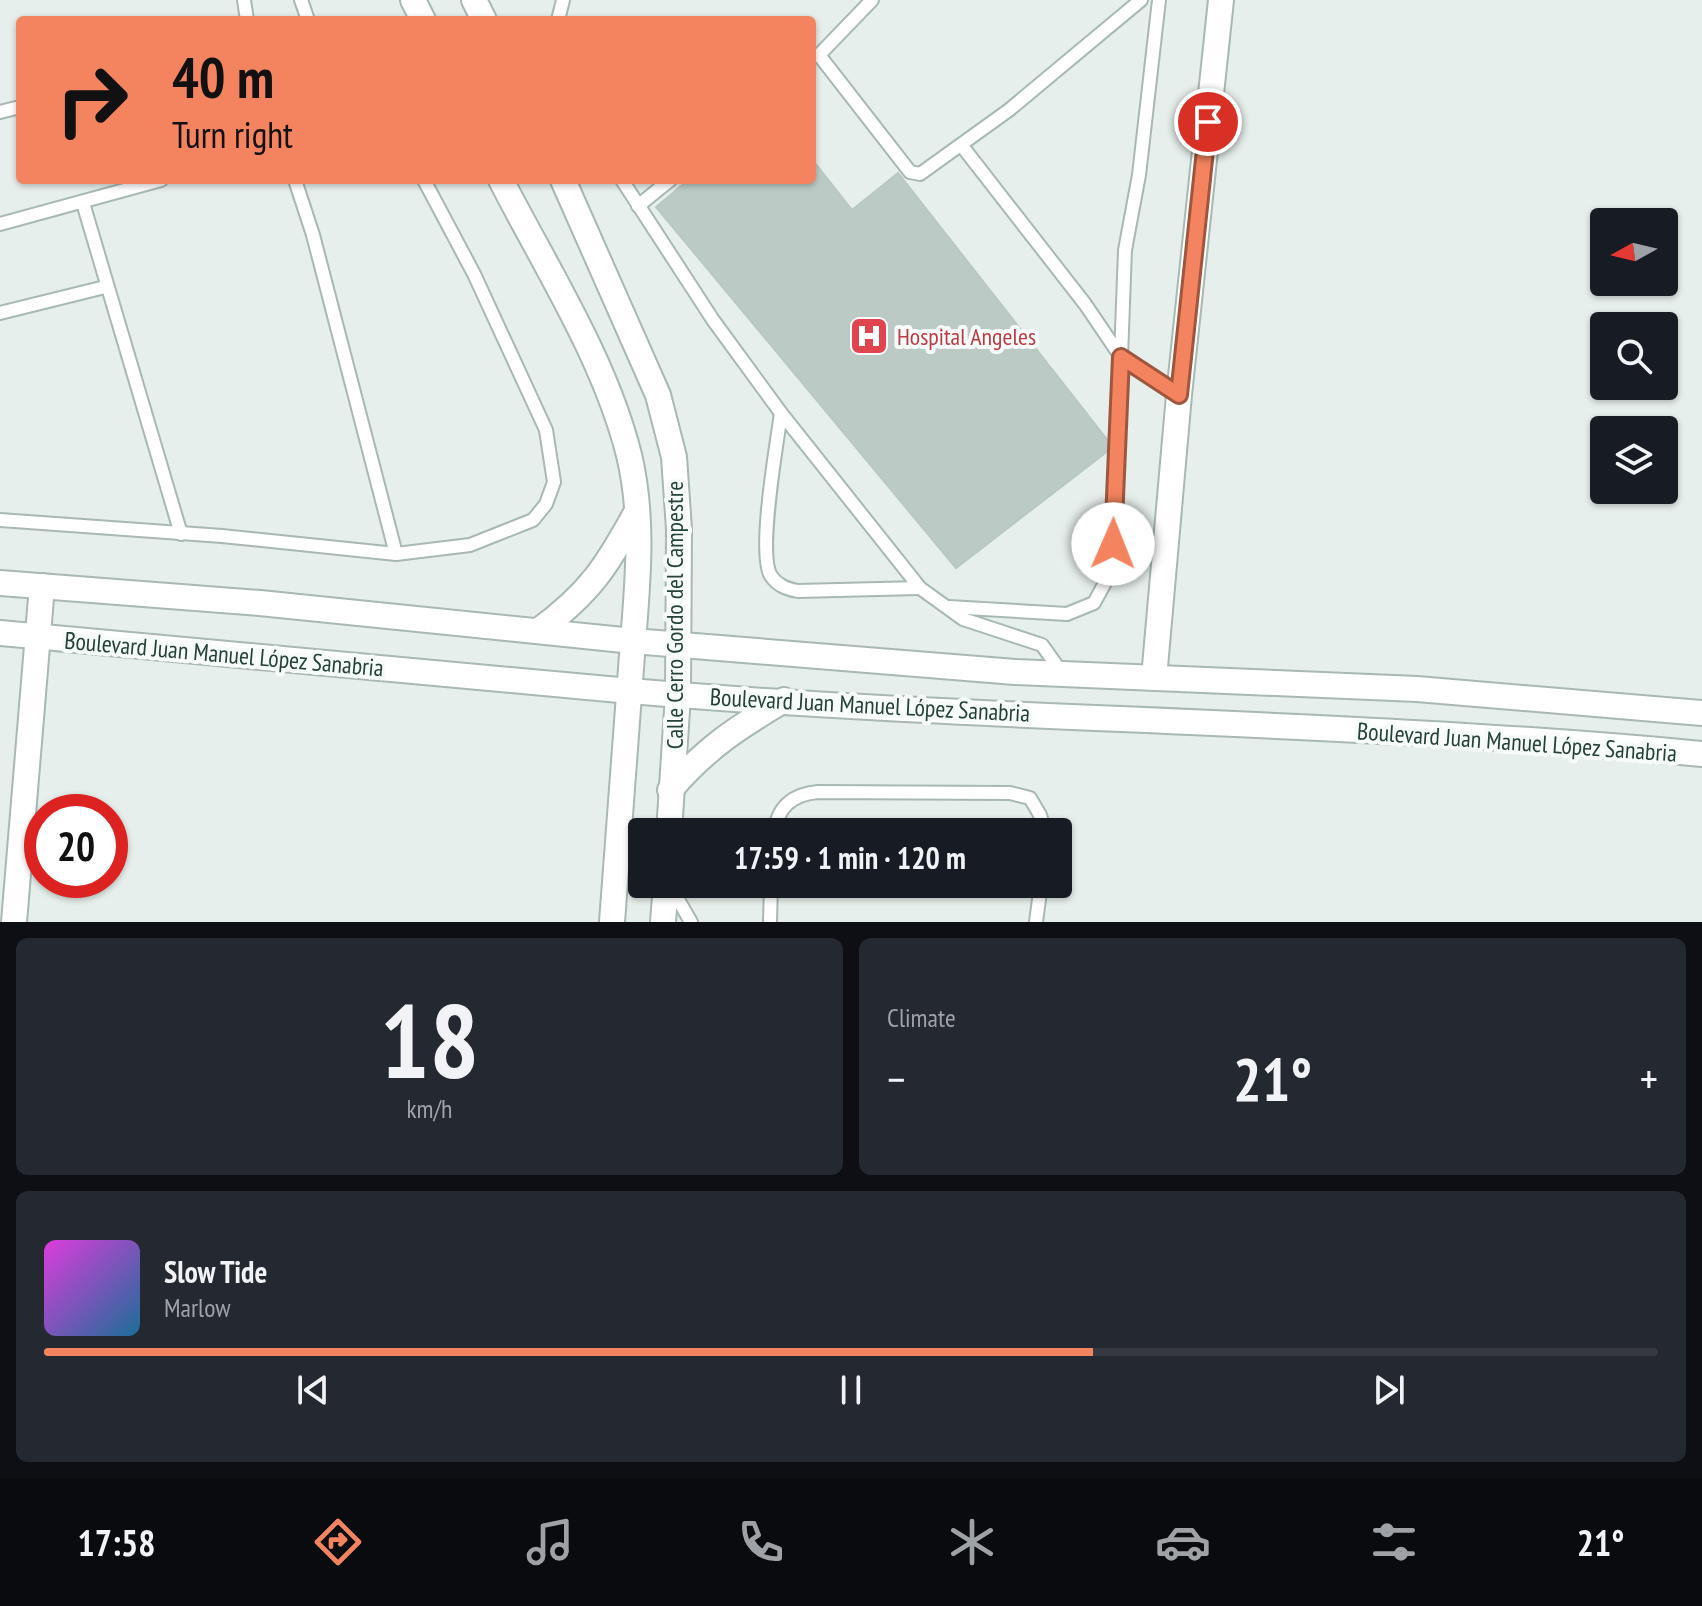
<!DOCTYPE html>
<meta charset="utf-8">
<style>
:root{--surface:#171b24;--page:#242831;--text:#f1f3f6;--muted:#9ea1a6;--line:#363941;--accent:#f4845f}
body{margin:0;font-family:"PT Sans Narrow",sans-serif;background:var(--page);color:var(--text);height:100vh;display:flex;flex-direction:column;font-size:30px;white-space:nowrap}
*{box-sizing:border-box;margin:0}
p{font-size:26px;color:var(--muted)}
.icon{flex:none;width:44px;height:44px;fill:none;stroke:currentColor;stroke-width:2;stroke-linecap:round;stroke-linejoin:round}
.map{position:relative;height:922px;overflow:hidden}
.side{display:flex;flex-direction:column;gap:16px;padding:16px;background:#0d0f14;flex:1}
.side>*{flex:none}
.guide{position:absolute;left:16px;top:16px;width:800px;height:168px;border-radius:8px;box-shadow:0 2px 6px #0004;background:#f4845f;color:#111;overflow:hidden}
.needle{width:52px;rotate:262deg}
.buttons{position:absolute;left:1590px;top:208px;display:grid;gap:16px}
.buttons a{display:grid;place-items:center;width:88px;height:88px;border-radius:8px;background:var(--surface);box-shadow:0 2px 6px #0004;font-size:40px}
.speed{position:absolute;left:24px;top:794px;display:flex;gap:16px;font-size:40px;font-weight:700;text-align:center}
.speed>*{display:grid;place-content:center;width:104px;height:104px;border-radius:50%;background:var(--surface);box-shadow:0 2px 6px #0004;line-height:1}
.speed .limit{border:12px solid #d22;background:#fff;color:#111}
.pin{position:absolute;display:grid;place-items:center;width:68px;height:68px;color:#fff;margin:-34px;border:4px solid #fff;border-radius:50%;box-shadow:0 2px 8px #0007}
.me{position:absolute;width:88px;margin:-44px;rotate:1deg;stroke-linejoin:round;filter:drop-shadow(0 0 6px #0008)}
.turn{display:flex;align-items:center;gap:28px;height:168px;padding:0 24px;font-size:36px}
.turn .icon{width:104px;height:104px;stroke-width:2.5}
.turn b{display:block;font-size:56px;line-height:68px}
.big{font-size:60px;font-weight:700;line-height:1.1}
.side .tile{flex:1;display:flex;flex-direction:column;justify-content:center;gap:12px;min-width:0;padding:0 28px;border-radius:12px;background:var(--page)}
.side .dial{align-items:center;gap:0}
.dial b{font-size:104px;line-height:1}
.song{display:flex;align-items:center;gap:24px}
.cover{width:96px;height:96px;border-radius:12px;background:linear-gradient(135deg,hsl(300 70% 55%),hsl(200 70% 35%))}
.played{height:8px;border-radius:4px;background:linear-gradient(90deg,var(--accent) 65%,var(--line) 65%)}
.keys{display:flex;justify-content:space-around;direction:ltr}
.heat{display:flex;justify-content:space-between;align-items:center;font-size:44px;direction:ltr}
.side .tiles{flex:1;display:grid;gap:16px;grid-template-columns:1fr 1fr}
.tile:last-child{grid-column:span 2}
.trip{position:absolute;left:628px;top:818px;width:444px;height:80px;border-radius:8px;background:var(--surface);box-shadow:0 2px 6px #0004;font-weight:700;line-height:80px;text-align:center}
.tab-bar{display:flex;height:128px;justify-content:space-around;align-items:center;background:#090b0e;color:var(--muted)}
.tab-bar .icon{width:56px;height:56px}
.tab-bar .current{color:var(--accent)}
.tab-bar b{font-size:36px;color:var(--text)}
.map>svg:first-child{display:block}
</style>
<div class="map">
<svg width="1702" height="922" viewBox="0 0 1702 922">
<rect width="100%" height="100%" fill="#e6efeb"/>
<path fill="#bbcac4" stroke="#b8c9c2" stroke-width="2" d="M812 159 852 210 898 173 1113 447 956 568 656 207 688 180H812Z"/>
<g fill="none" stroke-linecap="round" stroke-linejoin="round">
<defs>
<g id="service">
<path d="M244 0 247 20"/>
<path d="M301 0 308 20"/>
<path d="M872 0 819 55 910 172 920 174 1009 110 1141 0"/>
<path d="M558 20 563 0"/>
<path d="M0 112 20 107"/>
<path d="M962 146 1085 304 1121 357 1125 250 1139 175 1159 0"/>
<path d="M295 180 313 235 396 554"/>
<path d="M622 180 713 320 781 413 920 588 963 619 1042 645 1062 673"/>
<path d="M83 203 181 534"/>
<path d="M638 206 670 180"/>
<path d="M0 224 161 180"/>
<path d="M0 313 105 287"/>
<path d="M1121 357 1179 395"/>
<path d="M781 413C777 443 757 554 771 576 778 586 787 589 798 591L920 588"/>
<path d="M0 520 222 536 396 554 470 545 533 520 546 504 554 482 546 430 474 274 424 180"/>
<path d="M949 607 1067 614 1094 603 1113 568 1121 357"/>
<path d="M775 832C777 806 794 794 818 792L1010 793 1030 798 1040 815 1045 832"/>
<path d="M669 884 691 922"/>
<path d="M770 922 771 884"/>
<path d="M1036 922 1041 884"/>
</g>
<g id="minor">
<path d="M0 583 260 603 633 641"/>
<path d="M0 633 630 691"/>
<path d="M1154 678 1179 395 1221 0"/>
<path d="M14 922 42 586"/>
</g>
<g id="tertiary">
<path d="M413 0 423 20"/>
<path d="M474 0 484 20"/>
<path d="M501 180C546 268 605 359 629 455 645 522 637 588 632 655 626 744 618 833 612 922"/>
<path d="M563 180 658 395 674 457 679 529 678 695 669 832"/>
<path d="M538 631C590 593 607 566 637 511"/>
<path d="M633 641 1015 672 1417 689 1702 713"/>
<path d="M630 691C986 721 1346 720 1702 754"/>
<path d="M670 790C706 748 737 728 784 700"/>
<path d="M663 922 666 884"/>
</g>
</defs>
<use href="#service" stroke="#a8b8b2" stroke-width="16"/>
<use href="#minor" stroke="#a8b8b2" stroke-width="28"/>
<use href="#tertiary" stroke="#a8b8b2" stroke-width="28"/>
<use href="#service" stroke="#fff" stroke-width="12"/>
<use href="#minor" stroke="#fff" stroke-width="24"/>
<use href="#tertiary" stroke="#fff" stroke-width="24"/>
</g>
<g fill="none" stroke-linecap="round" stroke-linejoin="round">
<defs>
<path id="route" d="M1113 544 1121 357 1179 395 1208 122"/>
</defs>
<use href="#route" stroke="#9f563e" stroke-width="20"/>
<use href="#route" stroke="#f4845f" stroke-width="14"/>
</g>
<defs>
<symbol id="hospital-square" viewBox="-11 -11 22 22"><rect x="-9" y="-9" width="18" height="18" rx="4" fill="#e0444e" stroke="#f7fbf9"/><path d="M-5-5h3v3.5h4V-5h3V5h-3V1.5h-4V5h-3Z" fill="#fff"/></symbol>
</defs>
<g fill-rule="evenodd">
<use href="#hospital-square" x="847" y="314" width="44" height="44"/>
</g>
<g text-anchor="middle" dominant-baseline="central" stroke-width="8" stroke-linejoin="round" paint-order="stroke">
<g font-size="24" fill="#be3a42" stroke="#f7fbf9" text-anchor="start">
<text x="897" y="336">Hospital Angeles</text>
</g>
<g font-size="24" fill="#24423a" stroke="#f7fbf9">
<text transform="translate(674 615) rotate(-90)">Calle Cerro Gordo del Campestre</text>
<text transform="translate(224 654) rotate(5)">Boulevard Juan Manuel López Sanabria</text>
<text transform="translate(870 705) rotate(3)">Boulevard Juan Manuel López Sanabria</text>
<text transform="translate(1517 742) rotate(4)">Boulevard Juan Manuel López Sanabria</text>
</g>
</g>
</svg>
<div class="buttons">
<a><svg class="needle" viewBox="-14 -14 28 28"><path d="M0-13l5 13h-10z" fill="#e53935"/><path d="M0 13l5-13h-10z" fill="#9ea1a6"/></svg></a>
<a><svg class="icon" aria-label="search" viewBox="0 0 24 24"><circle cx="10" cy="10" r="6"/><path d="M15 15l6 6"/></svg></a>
<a><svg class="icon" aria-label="layers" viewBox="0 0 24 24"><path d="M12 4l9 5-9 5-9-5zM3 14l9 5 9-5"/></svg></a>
</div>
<div class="speed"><div class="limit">20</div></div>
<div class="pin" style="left:1208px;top:122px;background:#d93025"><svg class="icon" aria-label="arrive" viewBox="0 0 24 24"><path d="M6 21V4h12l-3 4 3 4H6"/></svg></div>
<svg class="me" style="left:1113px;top:544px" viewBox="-20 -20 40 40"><circle r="19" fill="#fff"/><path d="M0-13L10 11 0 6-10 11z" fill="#f4845f"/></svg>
<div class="trip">17:59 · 1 min · 120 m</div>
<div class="guide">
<div class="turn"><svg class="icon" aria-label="right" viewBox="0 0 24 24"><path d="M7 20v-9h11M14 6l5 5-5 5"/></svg><div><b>40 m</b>Turn right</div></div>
</div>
</div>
<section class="side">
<div class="tiles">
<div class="tile dial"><b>18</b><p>km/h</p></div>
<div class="tile"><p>Climate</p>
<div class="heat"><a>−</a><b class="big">21°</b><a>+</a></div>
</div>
<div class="tile">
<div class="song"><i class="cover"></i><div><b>Slow Tide</b><p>Marlow</p></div></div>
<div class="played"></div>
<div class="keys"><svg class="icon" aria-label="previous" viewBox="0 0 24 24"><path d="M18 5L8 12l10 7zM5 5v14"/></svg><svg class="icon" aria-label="pause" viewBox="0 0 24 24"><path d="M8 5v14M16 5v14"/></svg><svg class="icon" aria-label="next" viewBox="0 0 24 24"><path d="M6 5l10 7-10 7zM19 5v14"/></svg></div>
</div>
</div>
</section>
<nav class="tab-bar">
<b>17:58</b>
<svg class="icon current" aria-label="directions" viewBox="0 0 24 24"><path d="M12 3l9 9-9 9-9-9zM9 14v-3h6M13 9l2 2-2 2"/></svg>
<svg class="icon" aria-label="music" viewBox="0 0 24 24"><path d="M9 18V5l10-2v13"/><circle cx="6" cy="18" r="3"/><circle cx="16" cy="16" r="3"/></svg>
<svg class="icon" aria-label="phone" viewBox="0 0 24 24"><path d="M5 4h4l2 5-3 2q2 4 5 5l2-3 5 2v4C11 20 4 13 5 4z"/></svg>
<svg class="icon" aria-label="climate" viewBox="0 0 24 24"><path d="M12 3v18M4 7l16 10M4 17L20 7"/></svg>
<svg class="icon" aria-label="car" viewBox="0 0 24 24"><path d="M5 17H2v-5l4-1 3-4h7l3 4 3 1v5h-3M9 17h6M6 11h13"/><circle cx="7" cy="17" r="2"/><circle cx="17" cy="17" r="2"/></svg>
<svg class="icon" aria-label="filters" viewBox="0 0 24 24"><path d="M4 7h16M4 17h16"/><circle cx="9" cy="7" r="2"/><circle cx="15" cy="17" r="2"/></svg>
<b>21°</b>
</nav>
